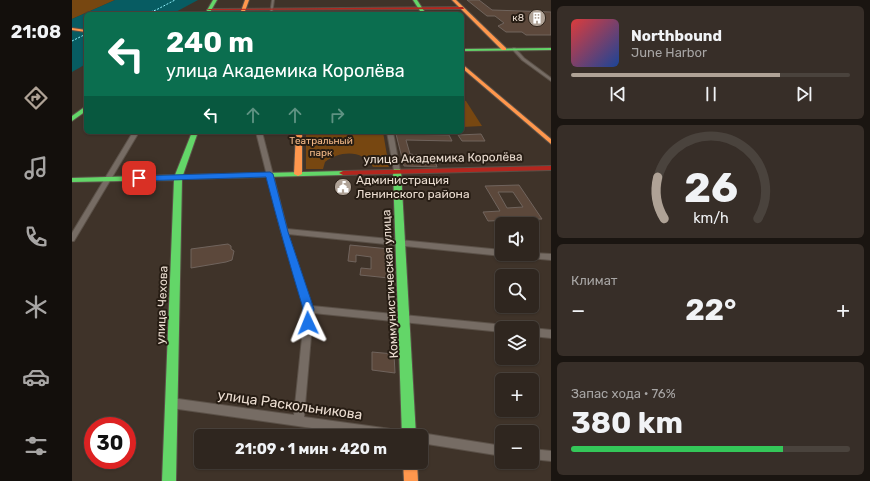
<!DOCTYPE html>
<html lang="ru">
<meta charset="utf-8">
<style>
:root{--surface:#2f261f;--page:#372e28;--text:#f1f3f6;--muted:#a7a5a4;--line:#4a433d;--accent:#afa296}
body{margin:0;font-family:Rubik,sans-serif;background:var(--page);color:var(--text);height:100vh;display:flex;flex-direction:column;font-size:15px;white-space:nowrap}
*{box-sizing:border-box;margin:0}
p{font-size:13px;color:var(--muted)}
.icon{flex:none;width:22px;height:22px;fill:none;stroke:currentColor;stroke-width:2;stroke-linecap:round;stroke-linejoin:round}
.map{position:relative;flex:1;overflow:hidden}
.details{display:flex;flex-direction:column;gap:6px;padding:6px;background:#1a1511;width:319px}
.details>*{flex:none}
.guide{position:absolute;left:12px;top:12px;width:380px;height:122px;border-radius:6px;box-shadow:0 1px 3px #0004,0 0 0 1px var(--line);background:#0b6e4f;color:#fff;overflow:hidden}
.buttons{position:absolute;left:423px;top:217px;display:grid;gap:8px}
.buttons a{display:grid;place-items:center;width:44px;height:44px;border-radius:6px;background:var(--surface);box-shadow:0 1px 3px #0004,0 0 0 1px var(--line);font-size:20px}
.speed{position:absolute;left:12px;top:417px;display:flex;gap:8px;font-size:20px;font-weight:700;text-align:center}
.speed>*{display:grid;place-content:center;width:52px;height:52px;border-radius:50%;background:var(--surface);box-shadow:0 1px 3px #0004,0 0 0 1px var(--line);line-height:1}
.speed .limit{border:6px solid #d22;background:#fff;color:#111}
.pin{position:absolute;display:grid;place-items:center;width:34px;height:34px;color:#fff;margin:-17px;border-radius:8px;box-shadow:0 2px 6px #0006}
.me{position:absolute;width:44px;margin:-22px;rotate:358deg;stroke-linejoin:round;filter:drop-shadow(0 0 3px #0008)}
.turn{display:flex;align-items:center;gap:14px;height:84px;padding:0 16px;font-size:18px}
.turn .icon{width:52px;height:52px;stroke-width:2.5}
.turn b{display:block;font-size:28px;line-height:34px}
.lanes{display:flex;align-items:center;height:38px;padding:0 16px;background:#0003;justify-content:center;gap:20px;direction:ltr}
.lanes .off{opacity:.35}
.big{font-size:30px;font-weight:700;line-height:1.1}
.details .widget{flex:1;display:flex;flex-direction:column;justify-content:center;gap:6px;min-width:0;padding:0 14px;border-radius:6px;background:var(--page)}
.details .dial{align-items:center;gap:0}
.dial svg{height:104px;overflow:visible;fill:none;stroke:var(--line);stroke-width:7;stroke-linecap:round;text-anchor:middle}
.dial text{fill:var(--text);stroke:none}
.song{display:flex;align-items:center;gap:12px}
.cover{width:48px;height:48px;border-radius:6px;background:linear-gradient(135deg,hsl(0 70% 55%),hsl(220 70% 35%))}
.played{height:4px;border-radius:2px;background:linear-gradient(90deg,var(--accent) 75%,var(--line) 75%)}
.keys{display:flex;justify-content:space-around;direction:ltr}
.heat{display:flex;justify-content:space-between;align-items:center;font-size:22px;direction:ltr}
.charge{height:6px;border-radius:3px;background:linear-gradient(90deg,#34c759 76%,var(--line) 0)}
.trip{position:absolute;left:122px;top:429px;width:234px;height:40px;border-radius:6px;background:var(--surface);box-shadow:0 1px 3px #0004,0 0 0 1px var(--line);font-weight:700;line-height:40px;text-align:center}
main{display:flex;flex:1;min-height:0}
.tab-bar{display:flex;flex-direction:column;width:72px;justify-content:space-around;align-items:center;background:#130f0c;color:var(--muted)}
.tab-bar .icon{width:28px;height:28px}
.tab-bar .current{color:var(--accent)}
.tab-bar b{font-size:18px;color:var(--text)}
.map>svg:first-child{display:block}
</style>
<main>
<nav class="tab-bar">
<b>21:08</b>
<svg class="icon current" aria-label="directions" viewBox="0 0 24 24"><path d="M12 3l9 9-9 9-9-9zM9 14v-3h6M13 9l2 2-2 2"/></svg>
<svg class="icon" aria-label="music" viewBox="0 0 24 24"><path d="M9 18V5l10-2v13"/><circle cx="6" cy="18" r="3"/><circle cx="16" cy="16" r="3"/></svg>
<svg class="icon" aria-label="phone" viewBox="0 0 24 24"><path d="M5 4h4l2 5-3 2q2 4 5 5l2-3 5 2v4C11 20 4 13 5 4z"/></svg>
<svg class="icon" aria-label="climate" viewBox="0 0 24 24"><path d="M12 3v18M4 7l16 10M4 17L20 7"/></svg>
<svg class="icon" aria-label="car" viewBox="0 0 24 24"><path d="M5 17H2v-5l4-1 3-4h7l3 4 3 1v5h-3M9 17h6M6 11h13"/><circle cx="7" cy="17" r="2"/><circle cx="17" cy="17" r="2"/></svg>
<svg class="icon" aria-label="filters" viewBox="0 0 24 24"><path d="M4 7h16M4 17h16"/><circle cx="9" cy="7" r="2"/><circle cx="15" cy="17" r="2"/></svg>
</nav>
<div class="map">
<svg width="479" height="481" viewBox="0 0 479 481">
<rect width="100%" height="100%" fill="#3f3329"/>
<g fill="#774711">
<path d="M0 0H43L0 19Z"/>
<path d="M390 100 394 101 410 126 390 127Z"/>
<path d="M234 132H311L317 167H301C291 149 267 151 253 162L251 169H234Z"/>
</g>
<path fill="#075c62" d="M43 0H126L100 14H14V64L0 72V19Z"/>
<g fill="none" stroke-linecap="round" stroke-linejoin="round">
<g stroke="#90f2fd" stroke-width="1" stroke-dasharray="2 1.5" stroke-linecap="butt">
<path d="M72 14 84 10 103 0"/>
<path d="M0 41 14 34"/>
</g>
</g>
<g fill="#5c483b" stroke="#70645d" fill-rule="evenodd">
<path d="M395 0H407L420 10 479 12V35H454L450 32H434L426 26 432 23 423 16H415Z"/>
<path d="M324 134 377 135 380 141 334 140 338 154 345 155 347 161H363L365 167 332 166Z"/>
<path d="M409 134 413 141H390L386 135Z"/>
<path d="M447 185 470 219 416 221 411 212 428 211 413 186ZM426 192H441L451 207 435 208Z"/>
<path d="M156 244 159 246V249L162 251 160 260 154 262 119 268V249Z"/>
<path d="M278 245 317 249V278L288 275 289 268 299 269V257L284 255V262L276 261Z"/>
<path d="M300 352 322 354 323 373 300 370Z"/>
</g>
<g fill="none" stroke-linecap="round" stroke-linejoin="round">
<defs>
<g id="street">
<path d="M200 0H202L200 14H198Z"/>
<path d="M441 48H443L452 58 479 78V81L450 60 441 50Z"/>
<path d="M61 132H67L2 241H0V233Z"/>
<path d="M184 132H190L215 229 430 250V254H433L430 256 216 234 240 306 433 325 434 328H430V332L241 313 232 417 333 431 337 432 338 436H296L99 408 95 407 94 403 95 399 99 398 222 415 233 309 209 231Z"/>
<path d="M315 132H321L328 171 327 172H323L322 171Z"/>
<path d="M460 253 479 254V260L447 257 444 256 443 254H460Z"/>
<path d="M460 328 479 330V338L460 336Z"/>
<path d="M349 433 430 446V456L349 443V436H345V434Z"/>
<path d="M460 449 479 451V461L460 459Z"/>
</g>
<g id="fast">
<path d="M141 0H145L137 14H133Z"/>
<path d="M341 0H345L354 14H350Z"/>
<path d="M479 48V50L390 51V49Z"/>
<path d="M14 106V111L0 121V116Z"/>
<path d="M120 132H126L111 175 271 171 275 173 271 175 110 179 104 481H90L102 180 0 182V178L103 175Z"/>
<path d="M322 169H328L329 171 344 436H330L321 171Z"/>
</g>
<g id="slow">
<path d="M173 0H177L172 14H168Z"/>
<path d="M380 0H384L434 48V50H430Z"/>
<path d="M0 28 14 30V32L0 30Z"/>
<path d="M390 64 479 139V144L390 68Z"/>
<path d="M224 132H230V174L226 176 222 174Z"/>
<path d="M331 462H345L346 481H332Z"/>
</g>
<g id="jam">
<path d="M391 7 392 9 135 10 137 9Z"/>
<path d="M479 166V170L271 175 267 173 271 171Z"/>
</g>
</defs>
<use href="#street" stroke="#5b5148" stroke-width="2"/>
<use href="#fast" stroke="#5b5148" stroke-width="2"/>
<use href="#slow" stroke="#5b5148" stroke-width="2"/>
<use href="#jam" stroke="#5b5148" stroke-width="2"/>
<use href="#street" fill="#766c64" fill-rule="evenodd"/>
<use href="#fast" fill="#63d668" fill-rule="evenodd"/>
<use href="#slow" fill="#ff974d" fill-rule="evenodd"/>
<use href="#jam" fill="#b3261e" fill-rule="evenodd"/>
</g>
<path fill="#1a73e8" stroke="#114b97" d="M198 172 201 174 216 232 242 309 239 326 236 328 232 326C228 320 232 312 230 305 217 262 205 220 194 177L67 181 63 178 67 176Z"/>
<defs>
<symbol id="building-disc" viewBox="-11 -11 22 22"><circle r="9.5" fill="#afa296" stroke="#271d14"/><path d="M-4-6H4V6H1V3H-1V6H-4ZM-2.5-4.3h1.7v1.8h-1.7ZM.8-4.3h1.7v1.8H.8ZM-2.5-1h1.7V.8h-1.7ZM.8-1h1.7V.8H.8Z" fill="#fff"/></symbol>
<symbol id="civic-disc" viewBox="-11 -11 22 22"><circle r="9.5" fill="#afa296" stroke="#271d14"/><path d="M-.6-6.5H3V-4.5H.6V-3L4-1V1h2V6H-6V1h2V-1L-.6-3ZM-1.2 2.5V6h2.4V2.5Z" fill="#fff"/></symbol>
</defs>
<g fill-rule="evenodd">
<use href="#building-disc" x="455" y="8" width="20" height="20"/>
<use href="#civic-disc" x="261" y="177" width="20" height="20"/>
</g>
<g text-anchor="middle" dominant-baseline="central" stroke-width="4" stroke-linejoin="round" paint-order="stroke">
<g font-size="10" fill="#ebddd1" stroke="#271d14" text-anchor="end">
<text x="452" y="18">к8</text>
</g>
<g font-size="10" fill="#f5ba88" stroke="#271d14">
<text x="249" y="141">Театральный<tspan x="249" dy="12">парк</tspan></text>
</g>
<g font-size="12" fill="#ebddd1" stroke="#271d14">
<text transform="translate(371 158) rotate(-1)">улица Академика Королёва</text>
<text transform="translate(318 284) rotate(-93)">Коммунистическая улица</text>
<text transform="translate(90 305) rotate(-88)">улица Чехова</text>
</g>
<g font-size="12" fill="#ebddd1" stroke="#271d14" text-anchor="start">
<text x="284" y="180">Администрация<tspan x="284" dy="14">Ленинского района</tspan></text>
</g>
<g font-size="14" fill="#ebddd1" stroke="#271d14">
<text transform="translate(218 405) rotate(8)">улица Раскольникова</text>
</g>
</g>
</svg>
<div class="buttons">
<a><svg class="icon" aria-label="sound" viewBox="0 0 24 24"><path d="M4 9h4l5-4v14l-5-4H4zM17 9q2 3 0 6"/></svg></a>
<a><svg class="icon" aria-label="search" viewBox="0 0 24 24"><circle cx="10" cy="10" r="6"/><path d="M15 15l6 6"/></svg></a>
<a><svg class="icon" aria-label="layers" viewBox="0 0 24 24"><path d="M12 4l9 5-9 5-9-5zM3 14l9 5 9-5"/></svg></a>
<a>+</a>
<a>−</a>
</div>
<div class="speed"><div class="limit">30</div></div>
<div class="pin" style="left:67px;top:178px;background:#d93025"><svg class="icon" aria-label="arrive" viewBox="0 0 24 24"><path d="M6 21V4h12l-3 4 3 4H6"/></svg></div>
<svg class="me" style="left:236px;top:323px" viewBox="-20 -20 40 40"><path d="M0-17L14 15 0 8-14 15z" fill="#1a73e8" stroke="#fff" stroke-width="4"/></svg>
<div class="trip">21:09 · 1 мин · 420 m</div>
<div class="guide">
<div class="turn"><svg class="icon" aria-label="left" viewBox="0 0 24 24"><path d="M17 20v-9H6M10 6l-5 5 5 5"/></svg><div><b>240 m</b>улица Академика Королёва</div></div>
<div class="lanes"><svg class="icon" aria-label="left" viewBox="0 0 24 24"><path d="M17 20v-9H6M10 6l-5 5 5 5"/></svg><svg class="icon off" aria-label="ahead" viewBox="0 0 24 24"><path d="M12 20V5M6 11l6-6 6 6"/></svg><svg class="icon off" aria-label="ahead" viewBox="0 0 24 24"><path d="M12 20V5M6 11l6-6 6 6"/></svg><svg class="icon off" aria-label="right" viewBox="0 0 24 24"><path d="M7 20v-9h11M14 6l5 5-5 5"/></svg></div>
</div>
</div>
<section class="details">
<div class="widget">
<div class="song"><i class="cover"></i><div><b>Northbound</b><p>June Harbor</p></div></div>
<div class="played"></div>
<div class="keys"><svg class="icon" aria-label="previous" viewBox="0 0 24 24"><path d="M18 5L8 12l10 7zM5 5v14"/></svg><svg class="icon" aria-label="pause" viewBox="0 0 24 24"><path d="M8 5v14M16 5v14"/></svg><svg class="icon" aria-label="next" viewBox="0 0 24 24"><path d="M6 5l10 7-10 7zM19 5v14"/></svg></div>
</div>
<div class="widget dial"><svg viewBox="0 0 100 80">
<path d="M14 69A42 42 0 1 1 86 69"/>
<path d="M14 69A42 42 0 0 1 9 37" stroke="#afa296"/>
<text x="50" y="56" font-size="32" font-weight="700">26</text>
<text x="50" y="72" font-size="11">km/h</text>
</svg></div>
<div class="widget"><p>Климат</p>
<div class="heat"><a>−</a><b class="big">22°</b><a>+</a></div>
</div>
<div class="widget"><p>Запас хода · 76%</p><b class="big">380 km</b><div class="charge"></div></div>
</section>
</main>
